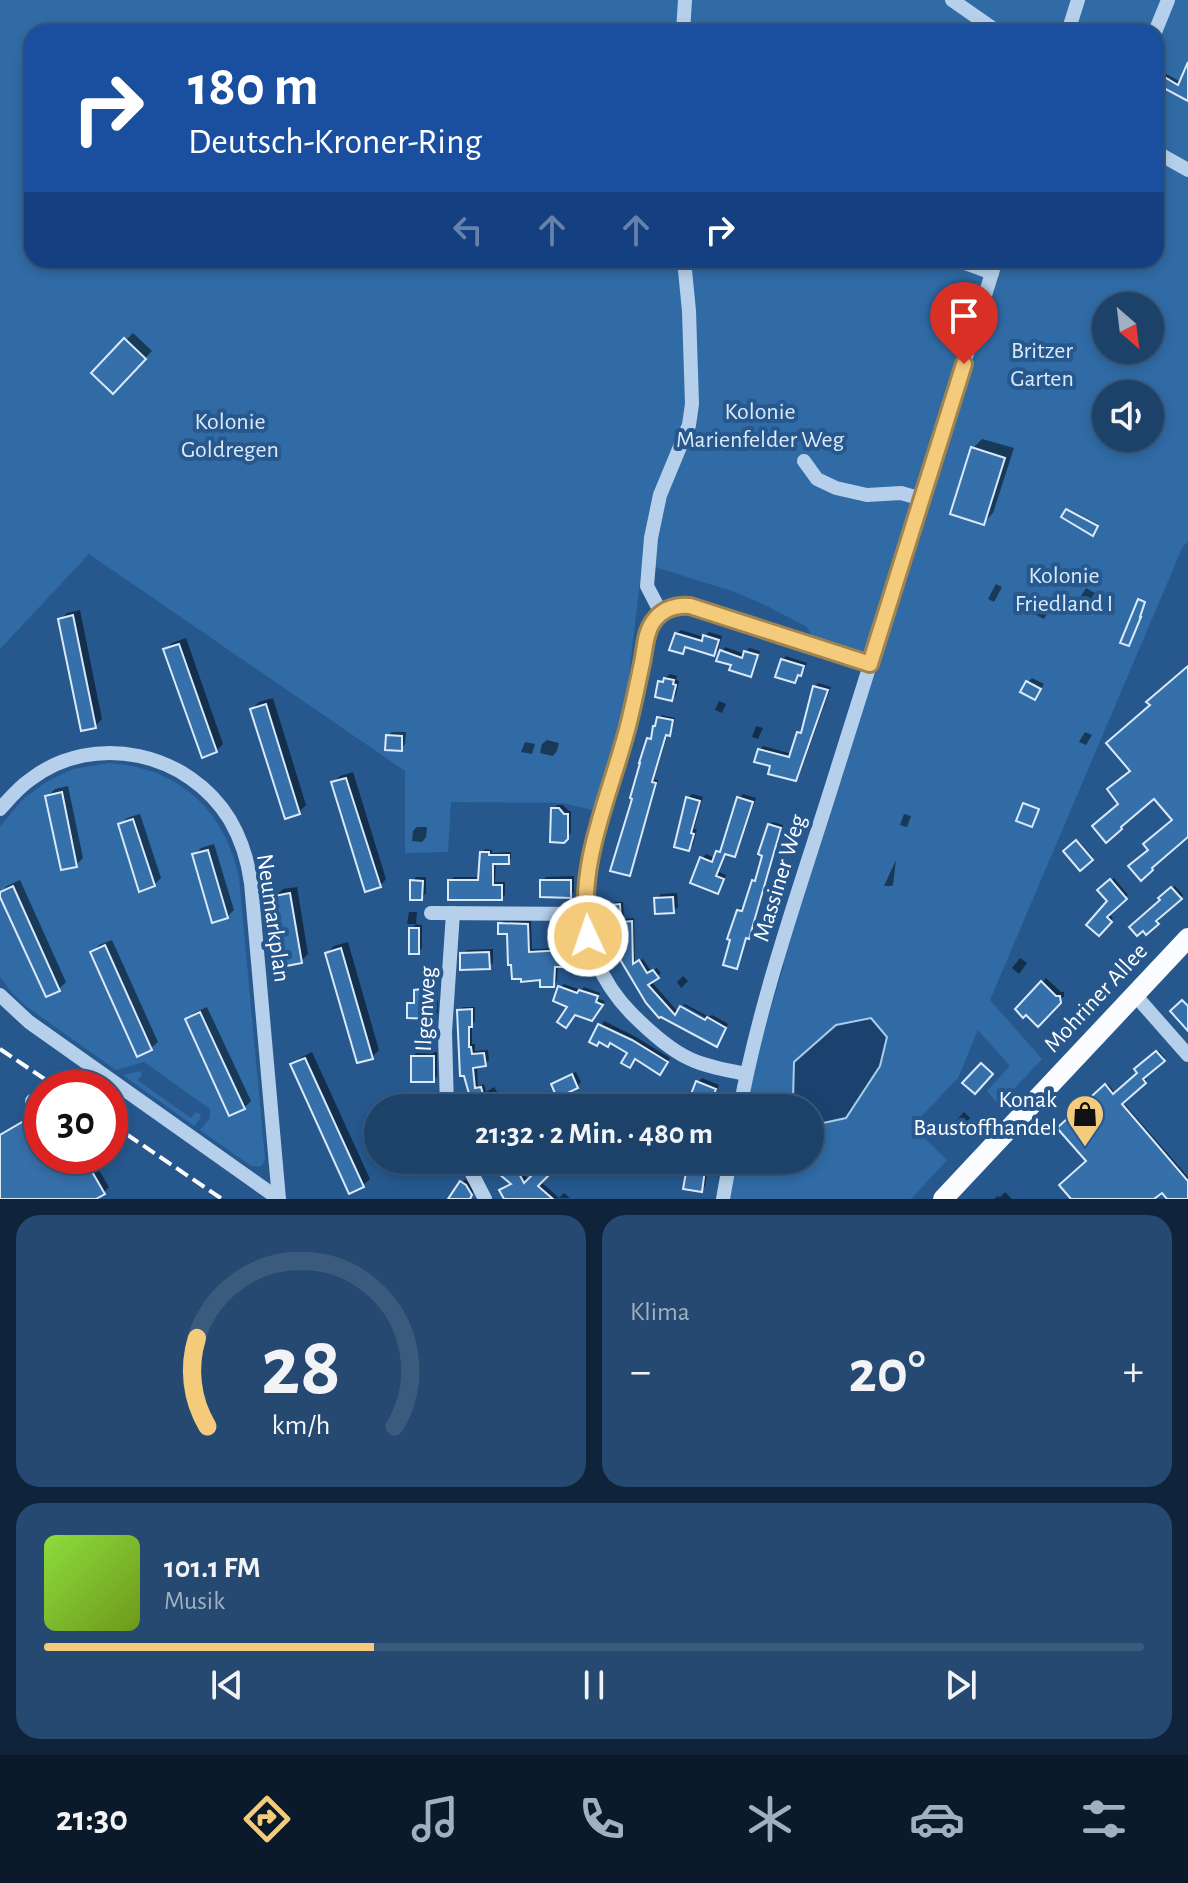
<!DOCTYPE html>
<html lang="de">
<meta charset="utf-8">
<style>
:root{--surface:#1c426a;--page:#254970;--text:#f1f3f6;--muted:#a0b0c1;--line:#3a5b7e;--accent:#f4cb7b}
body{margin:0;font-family:"Alegreya Sans",sans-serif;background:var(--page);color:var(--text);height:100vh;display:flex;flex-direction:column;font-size:30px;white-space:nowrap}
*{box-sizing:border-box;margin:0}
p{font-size:26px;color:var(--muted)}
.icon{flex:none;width:44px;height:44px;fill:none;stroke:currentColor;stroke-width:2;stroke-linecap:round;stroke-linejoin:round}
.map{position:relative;height:1199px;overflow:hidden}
.sheet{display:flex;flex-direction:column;gap:16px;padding:16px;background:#0f243a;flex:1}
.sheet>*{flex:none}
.hud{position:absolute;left:24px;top:24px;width:1140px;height:244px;border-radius:24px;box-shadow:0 4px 12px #0003,0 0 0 2px var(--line);background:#1a4fa0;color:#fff;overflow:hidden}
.needle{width:52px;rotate:152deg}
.buttons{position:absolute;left:1092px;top:292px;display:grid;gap:16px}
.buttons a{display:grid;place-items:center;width:72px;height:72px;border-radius:50%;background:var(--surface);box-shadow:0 4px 12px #0003,0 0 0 2px var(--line);font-size:40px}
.speed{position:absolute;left:24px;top:1070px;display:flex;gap:16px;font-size:40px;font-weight:700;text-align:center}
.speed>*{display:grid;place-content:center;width:104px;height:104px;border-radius:50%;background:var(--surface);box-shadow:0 4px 12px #0003,0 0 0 2px var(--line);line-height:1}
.speed .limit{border:12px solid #d22;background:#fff;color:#111}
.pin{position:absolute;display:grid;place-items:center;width:68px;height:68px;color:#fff;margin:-82px -34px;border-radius:50% 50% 50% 0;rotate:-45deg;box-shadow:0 0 8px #0007}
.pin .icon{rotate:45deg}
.me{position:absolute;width:88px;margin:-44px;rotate:357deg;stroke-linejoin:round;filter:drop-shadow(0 0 6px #0008)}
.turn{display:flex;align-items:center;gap:28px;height:168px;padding:0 32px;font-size:36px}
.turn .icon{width:104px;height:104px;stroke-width:2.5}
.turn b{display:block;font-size:56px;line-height:68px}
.lanes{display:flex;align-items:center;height:76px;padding:0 32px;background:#0003;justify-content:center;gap:40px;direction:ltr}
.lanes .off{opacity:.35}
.big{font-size:60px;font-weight:700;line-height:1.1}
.sheet .card{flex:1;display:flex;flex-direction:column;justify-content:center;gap:12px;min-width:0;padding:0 28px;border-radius:24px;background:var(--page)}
.sheet .dial{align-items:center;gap:0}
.dial svg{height:208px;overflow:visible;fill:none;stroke:var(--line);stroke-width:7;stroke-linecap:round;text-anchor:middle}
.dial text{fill:var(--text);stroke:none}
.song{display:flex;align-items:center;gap:24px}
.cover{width:96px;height:96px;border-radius:12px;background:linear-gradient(135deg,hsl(90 70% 55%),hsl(80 70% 35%))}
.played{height:8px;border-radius:4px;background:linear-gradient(90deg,var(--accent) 30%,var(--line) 30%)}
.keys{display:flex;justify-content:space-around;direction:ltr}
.heat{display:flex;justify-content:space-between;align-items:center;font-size:44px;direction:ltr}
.sheet .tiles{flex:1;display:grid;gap:16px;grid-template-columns:1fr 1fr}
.card:last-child{grid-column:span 2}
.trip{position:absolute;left:364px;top:1094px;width:460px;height:80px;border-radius:40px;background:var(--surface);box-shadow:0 4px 12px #0003,0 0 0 2px var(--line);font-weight:700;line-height:80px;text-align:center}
.menu{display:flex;height:128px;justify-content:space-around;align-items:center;background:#0b1a2a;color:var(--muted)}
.menu .icon{width:56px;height:56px}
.menu .on{color:var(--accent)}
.menu b{font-size:36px;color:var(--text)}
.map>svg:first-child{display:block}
</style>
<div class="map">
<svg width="1188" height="1199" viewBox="0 0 1188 1199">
<rect width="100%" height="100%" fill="#26588e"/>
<g fill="#306ba5" fill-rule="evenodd">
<path d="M0 0H1188V542L1183 546 990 1000 1042 1059 999 1105 987 1091 1010 1066 978 1030 958 1078 912 1126 947 1160 911 1199H729L737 1160H810V1108H747L758 1051 784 965 781 964 876 662 813 640 807 627 765 605 732 591 642 563 626 702 616 745 596 811 563 803 451 802 448 852 405 853V771L89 554 0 649ZM32 32H1156V260H32ZM1106 306H1150V350H1106ZM1106 394H1150V438H1106Z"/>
<path d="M108 763C178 767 225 810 239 877L265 1159 263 1164 260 1167 251 1166 200 1130 210 1118V1109L144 1062 116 1070 27 1007 14 995 0 977V827L22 800 46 782 73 769Z"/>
<path d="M140 1071 142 1075 137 1080 191 1118 196 1112 200 1114 201 1118 194 1126 123 1075Z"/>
</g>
<path fill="#1b426e" stroke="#aacceb" stroke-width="2" d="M871 1018 887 1037 880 1066 846 1118 814 1125 810 1120V1108H800L793 1100 794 1062 836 1025Z"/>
<g fill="#0007">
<path d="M1188 67V98L1164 86 1156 101V77L1158 74 1161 71 1181 82Z"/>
<path d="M133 333 152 351 113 391 94 373Z"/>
<path d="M982 439 1014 448 993 513 984 522 973 448Z"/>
<path d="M1069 509 1098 524 1094 532 1067 510Z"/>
<path d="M996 584 1002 587 994 602 988 599Z"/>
<path d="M1086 588 1095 593 1087 605 1078 601Z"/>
<path d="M1040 607 1049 611 1044 619 1036 615Z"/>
<path d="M80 610 102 719 95 726 60 620 67 613Z"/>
<path d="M681 630 704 637 709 632 722 636 718 650 714 654 687 647 682 652 676 634Z"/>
<path d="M186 638 223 744 216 751 165 650 172 643Z"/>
<path d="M725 647 745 654 749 648 760 651 754 671 751 675 733 664 722 651Z"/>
<path d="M786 656 807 663 804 670 794 680 782 660Z"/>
<path d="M670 674 677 676 676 680 679 681 676 695 672 699 660 682Z"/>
<path d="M1032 678 1044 684 1035 698 1028 682Z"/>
<path d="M818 683 831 687 799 776 795 779 773 765 760 750 763 746 792 754 799 733 802 729 815 687Z"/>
<path d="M273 698 306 805 299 812 252 709 259 702Z"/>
<path d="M719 701 726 704 722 713 715 710Z"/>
<path d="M662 715 675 718 672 731 668 734 654 779 658 780 632 871 629 874 635 798 648 739 653 737 659 718Z"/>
<path d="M756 726 763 728 758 739 752 737Z"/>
<path d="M392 732H406L405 744 401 749 387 736Z"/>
<path d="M1085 732 1092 735 1086 745 1079 742Z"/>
<path d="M547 740 559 743 557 751 553 756 540 753 542 744Z"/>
<path d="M525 742 535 744 532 754 521 752Z"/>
<path d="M353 772 386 879 380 886 333 783 340 776Z"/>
<path d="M68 786 83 858 76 865 48 796 55 789Z"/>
<path d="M692 794 703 797 694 829H697L693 845 688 849V798Z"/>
<path d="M743 794 756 798 738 851 734 855 727 853 719 872 726 875 721 887 717 892 702 859 706 854 715 858 722 848 739 798Z"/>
<path d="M557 805H563L569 811H571V833L563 841 553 809Z"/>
<path d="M140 814 161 878 154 885 120 825 127 818Z"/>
<path d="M904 814 911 816 907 827 900 825Z"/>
<path d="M773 822 783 825 752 933 747 936 739 963 736 967 738 911 742 907 745 909 754 881 758 876 769 825Z"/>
<path d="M417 827H427L426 837 422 842 412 841 413 831Z"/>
<path d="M1078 840 1093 857 1081 868 1066 851Z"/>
<path d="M214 844 234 910 227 917 194 855 201 848Z"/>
<path d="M485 849 492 850V853L511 852V859L508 862H496L495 882H505V895L501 898 450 881 454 877H481L482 853Z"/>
<path d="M896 860 893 885 891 886H884Z"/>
<path d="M574 876V892L570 896 542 881 546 877Z"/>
<path d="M416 877H426V893L422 898 412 881Z"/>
<path d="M1114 878 1128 895 1108 913 1113 918 1098 934 1110 902 1100 890Z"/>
<path d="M20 880 66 982 59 989 0 893 7 886Z"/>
<path d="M1175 886 1183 895 1158 917 1160 920 1147 932 1163 900 1161 898Z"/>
<path d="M297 887 308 954 301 961 276 896 283 889Z"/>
<path d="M677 893 678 907 673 911 656 899 661 894Z"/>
<path d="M615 902H623L624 919 634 918 635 963 643 959 651 971 657 968 661 973 651 981 678 1012 713 1026 715 1023 683 1005 685 1004 709 1017 712 1015 728 1024 717 1044 647 1002 612 908Z"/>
<path d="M409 912H417L416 924 422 925V948L418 952 411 929 416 924H407Z"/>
<path d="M504 921H531L532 949 569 948V962L565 965H558L557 981 554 985 542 978 509 932 500 924Z"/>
<path d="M112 940 158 1042 151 1048 138 1054 92 952 99 945Z"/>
<path d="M348 942 379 1050 372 1057 327 953 334 946Z"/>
<path d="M493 949V963L489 967 462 954 467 950Z"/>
<path d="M1020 958 1027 963 1019 974 1012 968Z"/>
<path d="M683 976 688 981 681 988 677 982Z"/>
<path d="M1046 978 1061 992H1064V996L1038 1024 1026 1013 1018 1009Z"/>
<path d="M564 984 581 990 584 987 600 993 598 999 605 1001 595 1015 576 1013 560 987Z"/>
<path d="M433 986V1000H438V1013L434 1017 409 1004 413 1000H416V991L420 987Z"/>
<path d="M207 1007 251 1101 244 1108 187 1020 194 1013Z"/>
<path d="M463 1007H475V1021L472 1025V1044H475V1051L488 1050 489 1060 485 1064 477 1066 478 1086 484 1084 486 1092 494 1087 507 1108H497L493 1101 485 1108H461L465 1104 473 1102 459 1011Z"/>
<path d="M604 1021 636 1037 670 1058 664 1069 630 1053 611 1041H592Z"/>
<path d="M1159 1051 1165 1058 1144 1076 1147 1080 1122 1101 1188 1177V1199H1170L1162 1190 1151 1199H1074L1088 1161 1060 1128 1108 1084 1116 1094 1140 1073 1137 1069Z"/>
<path d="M312 1052 370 1179 363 1185 293 1065 300 1058Z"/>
<path d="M417 1052H437V1076L433 1080 413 1056Z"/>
<path d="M576 1072 581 1082 577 1087 547 1100 566 1082 564 1079 568 1075Z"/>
<path d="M702 1078 719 1085 712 1103 708 1107 697 1083Z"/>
<path d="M597 1095 618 1108 621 1105 627 1108H587Z"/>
<path d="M41 1111 42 1156H69L74 1163 85 1168 93 1160 109 1187 104 1192 92 1199H0V1135Z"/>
<path d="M964 1112 970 1118 961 1128 955 1122Z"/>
<path d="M484 1160H518L529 1181 548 1161 554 1167 540 1181 559 1198 564 1193 570 1198 506 1199 513 1183Z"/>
<path d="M635 1160H654L645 1171 633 1163Z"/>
<path d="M690 1160H700V1165L709 1166 705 1186 701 1190 685 1187Z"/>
<path d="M465 1179 469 1182 474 1191 468 1199H451Z"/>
<path d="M1005 1192 1012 1199H994L998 1196 1000 1197Z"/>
</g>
<g fill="#3670aa" stroke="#dae9f8" stroke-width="2">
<path d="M1188 62V101L1164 88 1156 102V72L1178 85Z"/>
<path d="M124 338 146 359 113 394 91 373Z"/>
<path d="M971 447 1005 458 984 525 950 514Z"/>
<path d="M1066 509 1098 526 1093 536 1061 517Z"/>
<path d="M1138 599 1145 602 1140 617H1141L1129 646 1120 643Z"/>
<path d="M73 615 96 728 81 731 58 619Z"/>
<path d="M675 633 702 641 703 635 719 640 714 656 685 647 683 654 669 650Z"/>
<path d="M179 644 217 752 202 758 163 649Z"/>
<path d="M720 650 742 658 744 651 758 655 751 677 729 670 731 665 716 661Z"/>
<path d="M781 659 804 666 801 676 798 675 795 683 775 677Z"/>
<path d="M1188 666V837L1152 868 1153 870 1141 881 1128 866 1148 850 1143 844 1172 820 1154 799 1121 827 1122 829 1106 843 1092 826 1118 804 1107 789 1130 771 1106 743 1150 705 1146 702Z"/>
<path d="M664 678 674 680 673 684 676 685 672 701 655 697 658 681 663 682Z"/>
<path d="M1026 681 1041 689 1035 700 1020 692Z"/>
<path d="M813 686 828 690 796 781 768 774 770 766 754 762 758 749 789 757 797 732 801 733Z"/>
<path d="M266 704 300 814 285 819 250 709Z"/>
<path d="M657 717 673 720 670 736 666 735 652 782 656 783 630 876 610 871 632 799 630 798 640 763H639L647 738 651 739 653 726H655Z"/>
<path d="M386 735 402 736V751L385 750Z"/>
<path d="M346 778 381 887 365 892 331 782Z"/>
<path d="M62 792 77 867 61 870 45 796Z"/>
<path d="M686 797 700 801 691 833 694 834 689 851 674 847Z"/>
<path d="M737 797 753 802 735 857 725 854 716 876 724 879 718 894 690 883 700 857 712 862 716 851 720 852Z"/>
<path d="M1023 803 1039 809 1032 827 1016 821Z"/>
<path d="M551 808H559L564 814H568V839L564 843 550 842Z"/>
<path d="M133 819 155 886 139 892 118 824Z"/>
<path d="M768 824 781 828 749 939 746 938 737 969 723 965 730 940 727 939 737 910 742 911 752 880 755 881 762 856 758 854Z"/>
<path d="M1076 840 1093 860 1080 871 1063 851Z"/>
<path d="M208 850 228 918 212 923 192 854Z"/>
<path d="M480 852H489V855H509V864H493V885H502V900H448V880H478Z"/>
<path d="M1110 879 1127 899 1107 917 1112 922 1099 936 1086 925 1107 901 1097 890Z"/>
<path d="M410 880 423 881 422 900H410Z"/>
<path d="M540 880H571V898L540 897Z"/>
<path d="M13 886 60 991 46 997 0 897V892Z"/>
<path d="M1171 887 1182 899 1156 921 1159 924 1146 935 1143 931 1137 936 1129 927 1160 900 1158 898Z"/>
<path d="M290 893 302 963 286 966 274 896Z"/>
<path d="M673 897 674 913 655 914 654 898Z"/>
<path d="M620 904 621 922 632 921 633 964 639 960 647 973 653 970 659 978 648 985 675 1015 680 1006 705 1020 707 1017 726 1028 717 1047 661 1017 659 1018 646 1003 621 961 616 943 613 944 612 934H608L607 910H610V905Z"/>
<path d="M498 923 528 924 529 952 566 950V967H555L554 987H540V980L521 982V979H512L511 965H508L507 934H498Z"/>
<rect x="409" y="928" width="10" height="26"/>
<path d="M105 945 152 1050 137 1057 90 952Z"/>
<path d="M341 948 373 1059 357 1063 325 953Z"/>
<path d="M489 952 490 969 460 970V953Z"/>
<path d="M1041 981 1056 996H1060L1061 1003 1038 1027 1026 1015 1023 1018 1015 1009Z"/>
<path d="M558 986 577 993 579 990 598 996 596 1002 603 1005 592 1021 575 1015 566 1028 557 1022 567 1007 553 1001Z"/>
<path d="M431 988 430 1003H435V1019L407 1018V1003H414V990Z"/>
<path d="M1182 1000 1188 1006V1031L1170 1011Z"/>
<path d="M472 1009V1027H469V1047H471L472 1054 484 1053 486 1066 473 1068 475 1088 481 1087 487 1108H473L464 1076H460L457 1010Z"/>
<path d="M200 1012 245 1109 229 1116 185 1019Z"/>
<path d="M598 1024 632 1040 668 1062 660 1075 635 1059 630 1068 621 1063 627 1053 610 1043 608 1047 599 1042 597 1046 589 1042Z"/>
<path d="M1156 1051 1165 1061 1143 1079 1146 1083 1122 1104 1188 1181V1199H1167L1162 1193 1154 1199H1071L1059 1185 1086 1161 1057 1128 1105 1084 1113 1094 1137 1073 1134 1069Z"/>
<rect x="411" y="1056" width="23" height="26"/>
<path d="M305 1058 364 1187 349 1194 290 1064Z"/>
<path d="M981 1063 993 1074 975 1094 962 1083Z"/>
<path d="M572 1074 578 1088 557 1098 551 1084Z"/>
<path d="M696 1081 716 1089 709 1108 688 1102Z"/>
<path d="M34 1115 42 1118V1156H63L69 1168 74 1171H82L87 1163 105 1194 96 1199H0V1135Z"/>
<path d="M482 1160H512L524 1183 543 1164 552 1172 538 1186 553 1199H504L499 1190 511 1184Z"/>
<path d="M687 1167 705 1170 702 1192 683 1189Z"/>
<path d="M460 1181 466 1185 472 1195 470 1199H448Z"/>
</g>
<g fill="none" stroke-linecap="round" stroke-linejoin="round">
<g stroke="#b6d0eb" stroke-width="14">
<path d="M952 0 998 32"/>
<path d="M683 32 685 0"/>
<path d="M1068 32 1078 0"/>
<path d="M1155 32 1168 0"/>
<path d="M1156 152 1188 170"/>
<path d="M521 260V263"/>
<path d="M957 260 992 273"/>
<path d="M804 461 817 479 836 488 867 495 901 493 922 499"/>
<path d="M661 613 647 586 651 538 660 495 689 425 692 404 689 311 684 260"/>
<path d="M0 809C9 799 19 787 31 779 94 731 189 752 230 820 241 839 248 861 251 883L279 1199"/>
<path d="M431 913 585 914"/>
<path d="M0 995 29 1022 279 1199"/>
<path d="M1135 995 1188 1055"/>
<path d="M746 1074C727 1070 706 1067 688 1058 667 1048 647 1029 631 1013 547 926 600 826 628 727 634 704 638 680 643 656 645 647 646 635 650 627 658 611 674 605 690 606L870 664"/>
<path d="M32 1101 42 1108"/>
<path d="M447 1108 445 1032 453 913"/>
<path d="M740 1108C761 995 801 885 835 776 889 604 944 432 996 260"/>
<path d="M73 1156 77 1162"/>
<path d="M465 1160 485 1199"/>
<path d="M723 1199 730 1160"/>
</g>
<path stroke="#fafcff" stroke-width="20" d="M943 1199 1188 938"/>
<g stroke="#fff" stroke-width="4" stroke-dasharray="14 6" stroke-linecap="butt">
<path d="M0 1049 58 1088"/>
<path d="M110 1123 222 1199"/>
</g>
</g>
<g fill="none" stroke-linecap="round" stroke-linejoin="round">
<defs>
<path id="route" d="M588 936C576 862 612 792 629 722 634 702 638 682 642 663 645 649 645 633 653 622 662 609 675 605 690 606L870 664 964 364"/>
</defs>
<use href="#route" stroke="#9f8450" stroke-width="20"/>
<use href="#route" stroke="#f4cb7b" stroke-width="14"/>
</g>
<defs>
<symbol id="shop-pin" viewBox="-11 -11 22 30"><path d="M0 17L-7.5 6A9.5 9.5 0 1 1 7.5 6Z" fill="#f4cb7b" stroke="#26588e"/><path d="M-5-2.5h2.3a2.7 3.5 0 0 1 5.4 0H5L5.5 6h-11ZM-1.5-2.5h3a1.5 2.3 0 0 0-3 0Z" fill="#111"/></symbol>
</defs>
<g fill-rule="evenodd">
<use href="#shop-pin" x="1063" y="1092" width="44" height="60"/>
</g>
<g text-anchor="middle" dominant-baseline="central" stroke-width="8" stroke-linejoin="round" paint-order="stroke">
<g font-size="24" fill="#dae9f8" stroke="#26588e">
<text x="1042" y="351">Britzer<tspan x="1042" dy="28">Garten</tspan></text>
<text x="760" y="412">Kolonie<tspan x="760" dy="28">Marienfelder Weg</tspan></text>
<text x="230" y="422">Kolonie<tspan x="230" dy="28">Goldregen</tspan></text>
<text x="1064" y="576">Kolonie<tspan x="1064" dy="28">Friedland I</tspan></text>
</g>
<g font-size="24" fill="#fff" stroke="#26588e">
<text transform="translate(780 878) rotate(-73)">Massiner Weg</text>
<text transform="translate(273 918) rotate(82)">Neumarkplan</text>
<text transform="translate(1096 998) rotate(-47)">Mohriner Allee</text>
<text transform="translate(426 1009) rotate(-87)">Ilgenweg</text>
</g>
<g font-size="24" fill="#fff" stroke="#26588e" text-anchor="end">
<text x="1057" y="1100">Konak<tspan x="1057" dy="28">Baustoffhandel</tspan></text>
</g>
</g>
</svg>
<div class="buttons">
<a><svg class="needle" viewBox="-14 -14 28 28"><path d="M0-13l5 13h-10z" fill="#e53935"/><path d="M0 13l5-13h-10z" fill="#a0b0c1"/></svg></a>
<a><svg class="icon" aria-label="sound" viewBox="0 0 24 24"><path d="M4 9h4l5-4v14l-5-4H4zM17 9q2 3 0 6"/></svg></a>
</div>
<div class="speed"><div class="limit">30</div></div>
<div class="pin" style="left:964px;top:364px;background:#d93025"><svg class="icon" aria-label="arrive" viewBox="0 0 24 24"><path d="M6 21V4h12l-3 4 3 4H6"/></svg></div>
<svg class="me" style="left:588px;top:936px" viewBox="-20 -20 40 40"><circle r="17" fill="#f4cb7b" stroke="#fff" stroke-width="3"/><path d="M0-11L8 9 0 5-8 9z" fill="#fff"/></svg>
<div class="trip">21:32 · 2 Min. · 480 m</div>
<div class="hud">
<div class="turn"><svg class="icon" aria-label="right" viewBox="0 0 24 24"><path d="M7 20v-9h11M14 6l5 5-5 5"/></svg><div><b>180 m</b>Deutsch-Kroner-Ring</div></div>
<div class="lanes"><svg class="icon off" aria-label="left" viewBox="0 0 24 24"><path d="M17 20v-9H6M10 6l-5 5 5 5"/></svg><svg class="icon off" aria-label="ahead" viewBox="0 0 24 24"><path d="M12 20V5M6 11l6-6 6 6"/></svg><svg class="icon off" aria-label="ahead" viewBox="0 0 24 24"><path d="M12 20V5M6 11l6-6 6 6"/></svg><svg class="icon" aria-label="right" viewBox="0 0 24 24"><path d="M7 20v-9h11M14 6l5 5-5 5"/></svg></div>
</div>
</div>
<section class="sheet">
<div class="tiles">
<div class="card dial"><svg viewBox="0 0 100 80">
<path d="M14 69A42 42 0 1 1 86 69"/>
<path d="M14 69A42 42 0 0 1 10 35" stroke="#f4cb7b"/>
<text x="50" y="56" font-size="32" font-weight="700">28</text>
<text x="50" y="72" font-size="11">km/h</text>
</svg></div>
<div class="card"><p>Klima</p>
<div class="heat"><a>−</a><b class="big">20°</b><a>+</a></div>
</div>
<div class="card">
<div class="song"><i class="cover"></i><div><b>101.1 FM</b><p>Musik</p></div></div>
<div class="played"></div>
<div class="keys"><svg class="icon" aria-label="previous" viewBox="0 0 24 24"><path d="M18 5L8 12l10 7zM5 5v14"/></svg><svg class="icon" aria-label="pause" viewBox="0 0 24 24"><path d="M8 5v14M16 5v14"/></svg><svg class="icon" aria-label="next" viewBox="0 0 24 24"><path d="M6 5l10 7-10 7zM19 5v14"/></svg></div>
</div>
</div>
</section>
<nav class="menu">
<b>21:30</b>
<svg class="icon on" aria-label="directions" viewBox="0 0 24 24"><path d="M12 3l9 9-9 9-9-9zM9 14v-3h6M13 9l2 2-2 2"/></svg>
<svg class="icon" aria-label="music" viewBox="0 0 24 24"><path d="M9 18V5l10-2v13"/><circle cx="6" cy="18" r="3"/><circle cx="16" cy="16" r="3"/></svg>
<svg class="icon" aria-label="phone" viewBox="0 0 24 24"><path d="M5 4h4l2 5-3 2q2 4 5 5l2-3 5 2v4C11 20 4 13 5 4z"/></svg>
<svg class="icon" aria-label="climate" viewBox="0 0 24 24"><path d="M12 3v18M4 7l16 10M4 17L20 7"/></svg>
<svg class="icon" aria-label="car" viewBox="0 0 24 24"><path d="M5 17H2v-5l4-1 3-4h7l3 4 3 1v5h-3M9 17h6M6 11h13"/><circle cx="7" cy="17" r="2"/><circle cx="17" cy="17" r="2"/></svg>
<svg class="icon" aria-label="filters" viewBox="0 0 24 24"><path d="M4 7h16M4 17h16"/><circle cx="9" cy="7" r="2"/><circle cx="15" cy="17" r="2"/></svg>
</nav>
